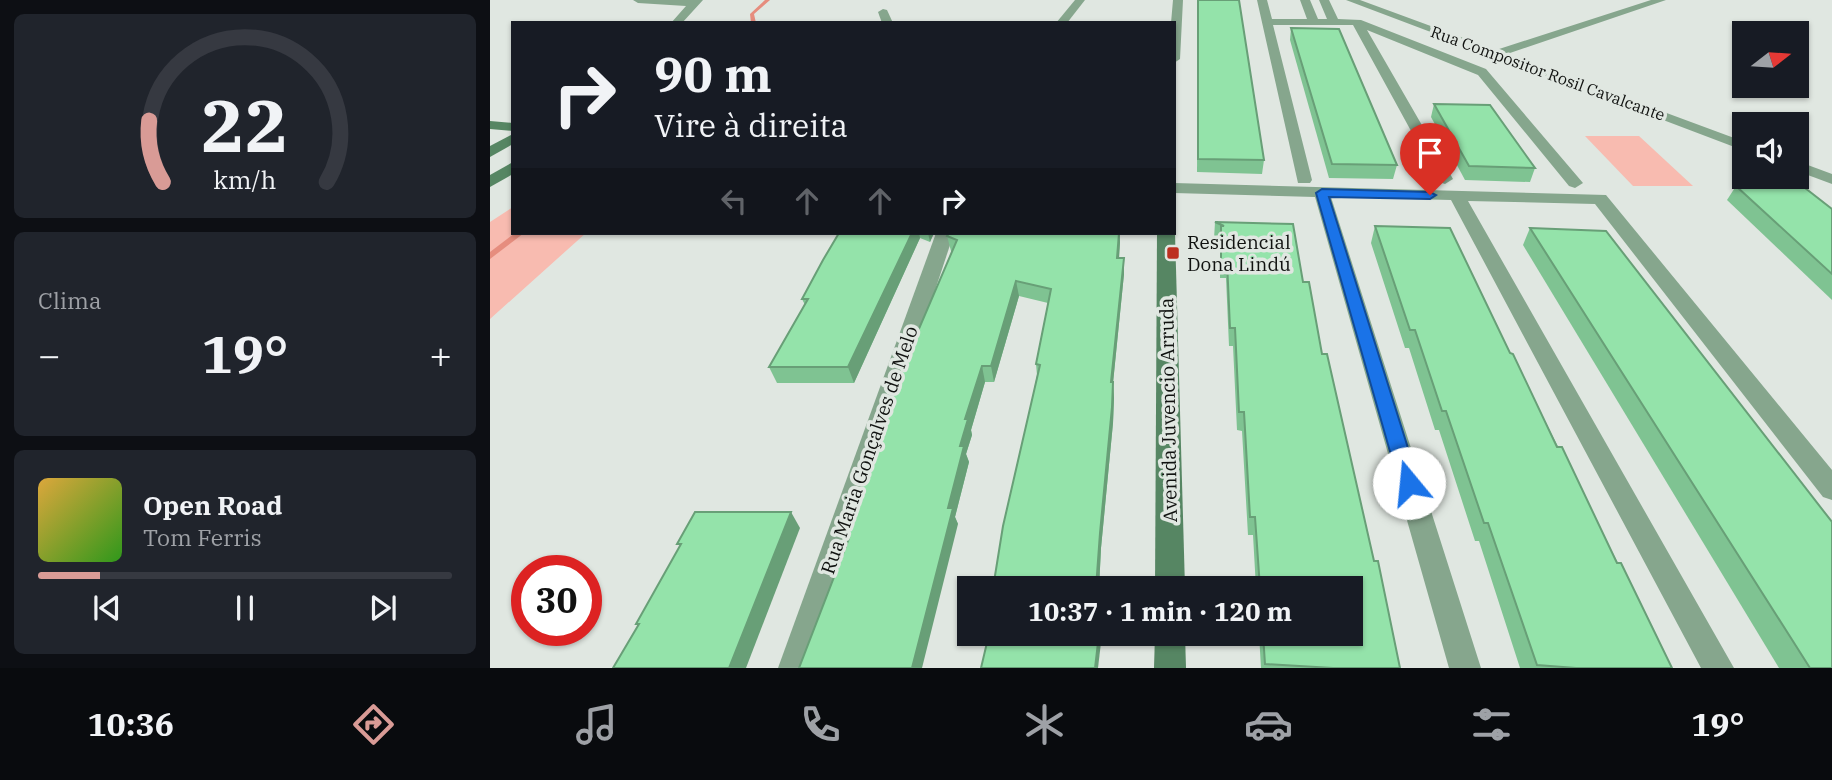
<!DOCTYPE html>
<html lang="pt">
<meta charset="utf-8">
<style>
:root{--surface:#171b24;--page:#20242c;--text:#f1f3f6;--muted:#9ea1a6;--line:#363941;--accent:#d99b96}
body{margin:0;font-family:"IBM Plex Serif",serif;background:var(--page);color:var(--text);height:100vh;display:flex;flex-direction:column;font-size:26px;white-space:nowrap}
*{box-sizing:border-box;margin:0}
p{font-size:23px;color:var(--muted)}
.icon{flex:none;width:38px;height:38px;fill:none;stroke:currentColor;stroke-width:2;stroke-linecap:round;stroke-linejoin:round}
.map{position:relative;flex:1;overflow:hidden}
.side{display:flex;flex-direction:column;gap:14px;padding:14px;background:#0d0f14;width:490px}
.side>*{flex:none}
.hud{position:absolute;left:21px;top:21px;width:665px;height:214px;border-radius:0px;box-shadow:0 2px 5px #0004;background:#171b24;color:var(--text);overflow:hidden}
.needle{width:46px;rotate:73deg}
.buttons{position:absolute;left:1242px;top:21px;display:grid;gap:14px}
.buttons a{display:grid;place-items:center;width:77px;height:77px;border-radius:0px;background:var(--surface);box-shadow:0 2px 5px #0004;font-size:35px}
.speed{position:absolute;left:21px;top:555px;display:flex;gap:14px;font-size:35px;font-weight:700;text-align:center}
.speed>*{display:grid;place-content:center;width:91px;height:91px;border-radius:50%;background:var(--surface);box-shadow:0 2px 5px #0004;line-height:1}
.speed .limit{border:10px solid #d22;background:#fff;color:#111}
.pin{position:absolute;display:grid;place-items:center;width:60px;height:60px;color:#fff;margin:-72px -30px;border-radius:50% 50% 50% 0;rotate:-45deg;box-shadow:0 0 7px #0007}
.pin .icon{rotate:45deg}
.me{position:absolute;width:77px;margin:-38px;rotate:343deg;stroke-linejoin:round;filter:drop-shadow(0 0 5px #0008)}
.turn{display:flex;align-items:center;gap:24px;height:147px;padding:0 28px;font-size:32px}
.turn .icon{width:91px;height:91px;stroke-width:2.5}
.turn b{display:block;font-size:49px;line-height:60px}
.lanes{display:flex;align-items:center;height:66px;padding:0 28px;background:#0003;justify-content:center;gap:35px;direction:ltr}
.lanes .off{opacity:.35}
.big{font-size:52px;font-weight:800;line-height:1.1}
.side .card{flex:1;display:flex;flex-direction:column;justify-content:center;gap:10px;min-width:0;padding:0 24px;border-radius:10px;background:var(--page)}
.side .dial{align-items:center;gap:0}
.dial svg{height:182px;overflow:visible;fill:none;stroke:var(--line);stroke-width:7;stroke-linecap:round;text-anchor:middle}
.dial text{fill:var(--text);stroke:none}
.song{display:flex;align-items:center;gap:21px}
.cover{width:84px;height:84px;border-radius:10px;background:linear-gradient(135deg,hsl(40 70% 55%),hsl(110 70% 35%))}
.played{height:7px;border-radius:4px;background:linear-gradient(90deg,var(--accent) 15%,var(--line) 15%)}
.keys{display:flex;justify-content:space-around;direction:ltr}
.heat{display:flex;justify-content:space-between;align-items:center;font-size:38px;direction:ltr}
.trip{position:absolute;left:467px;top:576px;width:406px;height:70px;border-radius:0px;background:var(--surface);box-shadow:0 2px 5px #0004;font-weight:800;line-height:70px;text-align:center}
.tab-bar{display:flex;height:112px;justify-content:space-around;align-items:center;background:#090b0e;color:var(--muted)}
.tab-bar .icon{width:49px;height:49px}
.tab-bar .current{color:var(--accent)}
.tab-bar b{font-size:32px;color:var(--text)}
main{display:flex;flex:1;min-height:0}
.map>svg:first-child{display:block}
</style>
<main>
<section class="side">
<div class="card dial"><svg viewBox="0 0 100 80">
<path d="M14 69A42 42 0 1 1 86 69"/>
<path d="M14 69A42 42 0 0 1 8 42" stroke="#d99b96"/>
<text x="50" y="56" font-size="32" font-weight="700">22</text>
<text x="50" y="72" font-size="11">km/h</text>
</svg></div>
<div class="card"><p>Clima</p>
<div class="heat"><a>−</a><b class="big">19°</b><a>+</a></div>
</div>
<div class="card">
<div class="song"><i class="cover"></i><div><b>Open Road</b><p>Tom Ferris</p></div></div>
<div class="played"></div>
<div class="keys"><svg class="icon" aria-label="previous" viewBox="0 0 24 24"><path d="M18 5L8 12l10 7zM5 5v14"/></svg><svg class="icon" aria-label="pause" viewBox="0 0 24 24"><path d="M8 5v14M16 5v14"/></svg><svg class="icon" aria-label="next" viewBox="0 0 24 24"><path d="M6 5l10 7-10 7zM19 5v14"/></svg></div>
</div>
</section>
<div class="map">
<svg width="1342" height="668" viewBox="0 0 1342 668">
<rect width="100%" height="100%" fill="#e0e7e1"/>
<g fill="#f8bbb0">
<path d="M1095 136H1149L1203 186H1143Z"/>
<path d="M23 207V233H96L0 319V222Z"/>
</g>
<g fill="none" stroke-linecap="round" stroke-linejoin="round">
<g fill="#e68d7e" fill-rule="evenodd">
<path d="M275 0H280L264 14 266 23H261L260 14Z"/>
<path d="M25 233H34L0 259V252Z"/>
</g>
<g fill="#86a68d" fill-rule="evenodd">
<path d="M143 0H213L192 23H181L196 6 148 3Z"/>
<path d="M585 0H595L577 23H566Z"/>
<path d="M683 0H693L690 59 684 63V23H681Z"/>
<path d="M767 0H777L782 19H817L810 0H820L828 19H837L829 0H839L848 19 871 20 996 69 1093 183 1085 188 1079 186 988 75 877 30 963 179 955 184 949 182 863 25H783L822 180 820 183H808Z"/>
<path d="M856 0H870L1006 50 1161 0H1176L1017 54 1255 142V151Z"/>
<path d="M393 9 397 10 403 23H392L388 12Z"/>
<path d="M1307 161 1342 174V184L1307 171Z"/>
<path d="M684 183 1116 195 1342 470V500L1333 497 1105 204 978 201 1244 668H1211L961 200 841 197 991 668H959L825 197 684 193Z"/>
<path d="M446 233H464L320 668H288Z"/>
</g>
<g fill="#568663" fill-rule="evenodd">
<path d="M0 121 23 123V131L0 129Z"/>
<path d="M23 134V144L0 157V146Z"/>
<path d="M23 162V174L0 187V175Z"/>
<path d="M667 233H685L695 588H665Z"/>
<path d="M665 634H695L696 668H664Z"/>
</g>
</g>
<g fill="#7fc392">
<path d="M708 0 774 160 772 174 707 172Z"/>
<path d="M801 28 907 165 903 179 839 178 800 40Z"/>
<path d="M944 104 1045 168 1040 182 975 180 941 117Z"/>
<path d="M1246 186 1342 209V300L1237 200Z"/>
<path d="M725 222 803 224 813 282 832 354 910 668H771L769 634H861V588H766L763 535H758L752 431 747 430 743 346H739L736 278H730V241L724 239Z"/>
<path d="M885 226 1020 353 1182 668H1030L989 541H985L949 430H945L919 348H915L881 243Z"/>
<path d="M1040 228 1342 668H1289L1033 245Z"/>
<path d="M349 233H444L440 242 430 238 364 383H287L279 367 315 305 312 299Z"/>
<path d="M630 233 629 258 634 274 623 383 624 398 623 423 611 548 609 588H503L547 375 546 364 558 303 529 296 504 382H495L481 430 482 435 476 454 479 462 465 517 468 524 358 541 356 537 367 507 366 503 462 252 461 251 457 236Z"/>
</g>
<g fill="#689f77">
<path d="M422 233H429L430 238 364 383 358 367Z"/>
<path d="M438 233H444L440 242Z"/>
<path d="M630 233V243L628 273 627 258Z"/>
<path d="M634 258V274L623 383 624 398 623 423 611 548 609 588H606L621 382Z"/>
<path d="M526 281 529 296 504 382 501 366Z"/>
<path d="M492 366 495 382 481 430 482 435 476 454 479 462 465 517 468 524 432 668H422L458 508 475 419Z"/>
<path d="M301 512 310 528 256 668H239Z"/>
<path d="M609 634H612L608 668H605Z"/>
</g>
<g fill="#94e3aa" stroke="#689f77" stroke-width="2">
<path d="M708 0H749L774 160 708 159Z"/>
<path d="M801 28 849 29 907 165 842 164Z"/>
<path d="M944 104 1000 105 1045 168 979 166Z"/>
<path d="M1246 186 1315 188 1342 209V274Z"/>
<path d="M725 222 803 224 813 282H819L832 354H837L884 561H888L910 668H843L775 664 773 634H861V588H770L765 517H760L754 412H749L745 328H740L737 261H731V226H734Z"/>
<path d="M885 226 960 228 1020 353 1023 354 1067 447H1072L1127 563H1131L1182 668H1086L1047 665 998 523H994L956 411H952L925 330H920Z"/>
<path d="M1040 228 1116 231 1342 522V668H1320Z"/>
<path d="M349 233H422L358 367H279L318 299H312L333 260Z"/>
<path d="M459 233H629L627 258H634L621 382H623L622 407 610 533 606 588H503L513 526 550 365 546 364 561 289 526 281 501 366H492L475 419H478L470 446H474L458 508H463L422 668H309L359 538 356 537 369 503H366L410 373 467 240 457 236Z"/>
<path d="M205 512H301L239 668H123L149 624H146L191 544H187Z"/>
<path d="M499 634H609L605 668H491Z"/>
</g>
<path fill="#1a73e8" stroke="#114b97" stroke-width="2" d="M832 189 940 192 946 195 940 199 839 197 929 483 926 489 919 491 912 489 909 483 826 193Z"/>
<rect fill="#bc2f20" stroke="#e0e7e1" stroke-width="2.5" x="676" y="246" width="14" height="14" rx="3.5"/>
<g text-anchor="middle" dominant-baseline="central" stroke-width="7" stroke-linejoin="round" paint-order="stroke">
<g font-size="16" fill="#101210" stroke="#e0e7e1">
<text transform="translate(1058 73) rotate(20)">Rua Compositor Rosil Cavalcante</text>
</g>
<g font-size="19" fill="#101210" stroke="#e0e7e1" text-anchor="start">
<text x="697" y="242">Residencial<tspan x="697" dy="22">Dona Lindú</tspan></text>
</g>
<g font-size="19" fill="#101210" stroke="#e0e7e1">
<text transform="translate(678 410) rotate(-91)">Avenida Juvencio Arruda</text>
<text transform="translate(379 450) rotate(-71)">Rua Maria Gonçalves de Melo</text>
</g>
</g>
</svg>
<div class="buttons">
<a><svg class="needle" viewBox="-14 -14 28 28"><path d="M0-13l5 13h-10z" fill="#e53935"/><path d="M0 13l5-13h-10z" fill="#9ea1a6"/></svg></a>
<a><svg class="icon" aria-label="sound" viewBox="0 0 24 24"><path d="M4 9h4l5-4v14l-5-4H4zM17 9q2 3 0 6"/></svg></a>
</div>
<div class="speed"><div class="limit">30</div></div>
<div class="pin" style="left:940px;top:195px;background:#d93025"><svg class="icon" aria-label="arrive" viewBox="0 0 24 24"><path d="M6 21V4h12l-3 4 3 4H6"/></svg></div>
<svg class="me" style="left:919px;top:483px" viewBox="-20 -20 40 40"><circle r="19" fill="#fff"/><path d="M0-13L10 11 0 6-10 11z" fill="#1a73e8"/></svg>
<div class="trip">10:37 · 1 min · 120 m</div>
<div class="hud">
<div class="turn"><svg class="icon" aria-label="right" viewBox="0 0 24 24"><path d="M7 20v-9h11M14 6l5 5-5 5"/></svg><div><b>90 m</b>Vire à direita</div></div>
<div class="lanes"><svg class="icon off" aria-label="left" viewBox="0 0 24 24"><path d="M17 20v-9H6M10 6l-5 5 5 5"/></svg><svg class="icon off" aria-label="ahead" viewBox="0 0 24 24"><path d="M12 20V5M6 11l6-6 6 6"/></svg><svg class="icon off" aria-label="ahead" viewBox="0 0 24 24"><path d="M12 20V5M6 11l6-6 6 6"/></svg><svg class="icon" aria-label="right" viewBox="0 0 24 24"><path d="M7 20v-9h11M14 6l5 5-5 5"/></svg></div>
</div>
</div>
</main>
<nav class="tab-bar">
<b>10:36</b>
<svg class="icon current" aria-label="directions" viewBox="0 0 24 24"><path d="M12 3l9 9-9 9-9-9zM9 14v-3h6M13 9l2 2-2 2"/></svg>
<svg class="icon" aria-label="music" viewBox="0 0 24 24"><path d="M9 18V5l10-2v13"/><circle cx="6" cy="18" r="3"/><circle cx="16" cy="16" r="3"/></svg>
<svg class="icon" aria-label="phone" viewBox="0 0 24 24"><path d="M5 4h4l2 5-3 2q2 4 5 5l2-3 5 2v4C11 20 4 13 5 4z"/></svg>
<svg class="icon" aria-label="climate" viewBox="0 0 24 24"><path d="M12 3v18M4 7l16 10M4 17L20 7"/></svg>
<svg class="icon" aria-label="car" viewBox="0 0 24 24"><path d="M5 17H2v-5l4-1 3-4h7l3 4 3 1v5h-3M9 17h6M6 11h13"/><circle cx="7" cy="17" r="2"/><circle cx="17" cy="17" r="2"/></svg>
<svg class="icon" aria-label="filters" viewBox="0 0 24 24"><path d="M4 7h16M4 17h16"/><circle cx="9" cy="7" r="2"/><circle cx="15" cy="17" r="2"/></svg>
<b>19°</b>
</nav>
